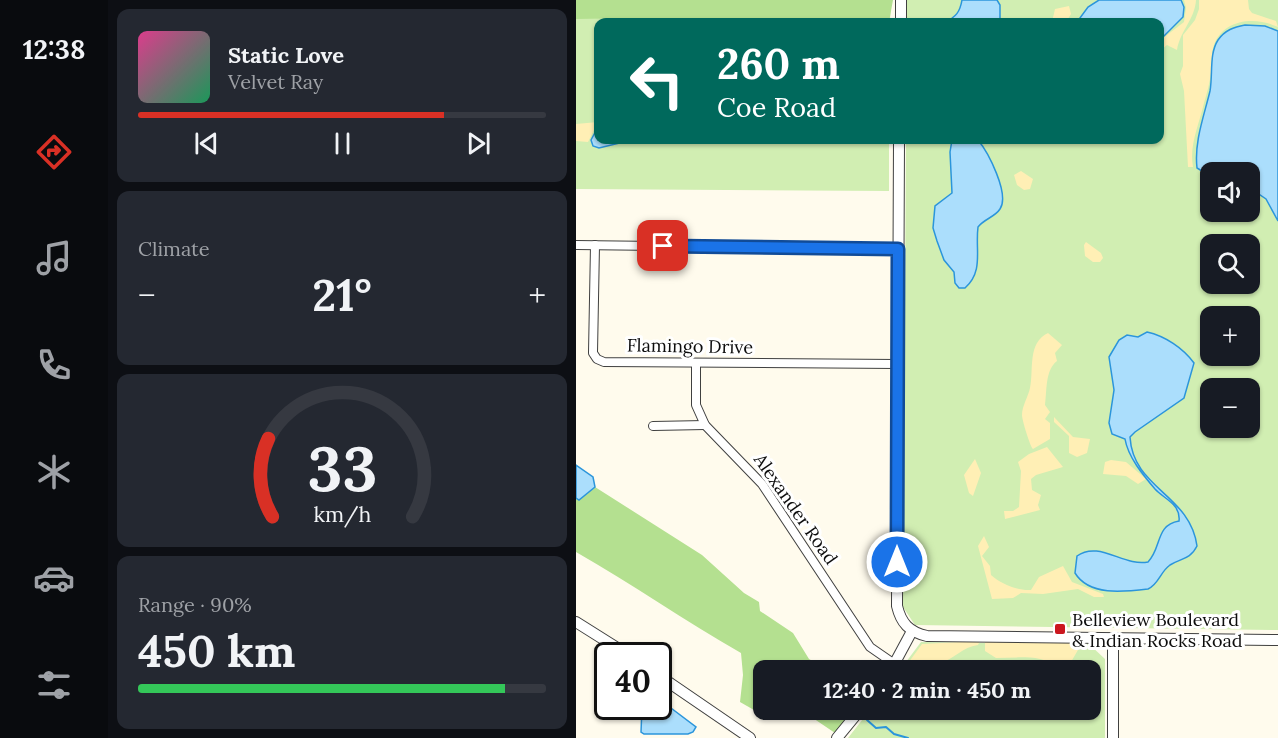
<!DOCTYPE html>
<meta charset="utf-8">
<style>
:root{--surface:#171b24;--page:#242831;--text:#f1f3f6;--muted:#9ea1a6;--line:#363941;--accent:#d93025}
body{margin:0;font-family:Lora,serif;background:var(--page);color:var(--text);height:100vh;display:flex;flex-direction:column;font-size:22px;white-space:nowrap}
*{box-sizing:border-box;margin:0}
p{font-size:20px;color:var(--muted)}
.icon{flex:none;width:33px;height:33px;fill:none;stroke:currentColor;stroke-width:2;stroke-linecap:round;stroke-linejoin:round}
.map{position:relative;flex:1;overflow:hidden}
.panel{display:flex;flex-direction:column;gap:9px;padding:9px;background:#0d0f14;width:468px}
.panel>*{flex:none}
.top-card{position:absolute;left:18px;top:18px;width:570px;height:126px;border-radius:12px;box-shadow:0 2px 4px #0004;background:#00695c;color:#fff;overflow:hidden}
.tools{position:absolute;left:624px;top:162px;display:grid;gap:12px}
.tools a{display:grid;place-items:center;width:60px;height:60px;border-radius:12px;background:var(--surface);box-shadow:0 2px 4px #0004;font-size:30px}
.speed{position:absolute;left:18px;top:642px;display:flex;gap:12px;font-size:30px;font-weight:700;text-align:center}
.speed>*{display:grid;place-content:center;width:78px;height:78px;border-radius:50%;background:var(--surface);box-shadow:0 2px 4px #0004;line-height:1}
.speed .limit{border:3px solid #111;border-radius:9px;background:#fff;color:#111}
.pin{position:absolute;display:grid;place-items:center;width:51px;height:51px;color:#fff;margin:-26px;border-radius:12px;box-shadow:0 3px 9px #0006}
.me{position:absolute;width:66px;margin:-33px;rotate:0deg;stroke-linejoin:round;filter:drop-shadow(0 0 4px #0008)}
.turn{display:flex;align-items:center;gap:21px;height:126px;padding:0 24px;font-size:27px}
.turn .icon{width:78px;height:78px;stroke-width:2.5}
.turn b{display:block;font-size:42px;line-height:51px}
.big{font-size:45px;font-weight:800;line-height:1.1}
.panel .tile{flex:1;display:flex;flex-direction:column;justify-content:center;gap:9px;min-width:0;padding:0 21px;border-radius:12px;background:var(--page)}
.panel .dial{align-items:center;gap:0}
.dial svg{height:156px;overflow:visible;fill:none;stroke:var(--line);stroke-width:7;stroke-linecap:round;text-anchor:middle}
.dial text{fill:var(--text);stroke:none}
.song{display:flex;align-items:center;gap:18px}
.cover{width:72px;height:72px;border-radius:9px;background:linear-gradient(135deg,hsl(330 70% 55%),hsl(150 70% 35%))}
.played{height:6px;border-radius:3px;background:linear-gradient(90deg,var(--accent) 75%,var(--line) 75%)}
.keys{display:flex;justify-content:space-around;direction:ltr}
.heat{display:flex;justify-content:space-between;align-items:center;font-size:33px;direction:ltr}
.charge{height:9px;border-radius:4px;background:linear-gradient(90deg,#34c759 90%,var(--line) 0)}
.trip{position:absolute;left:177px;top:660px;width:348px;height:60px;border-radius:12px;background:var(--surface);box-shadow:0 2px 4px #0004;font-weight:800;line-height:60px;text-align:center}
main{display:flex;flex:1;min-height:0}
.tabs{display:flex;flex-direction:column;width:108px;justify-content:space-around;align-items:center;background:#090b0e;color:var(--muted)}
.tabs .icon{width:42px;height:42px}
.tabs .active{color:var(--accent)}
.tabs b{font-size:27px;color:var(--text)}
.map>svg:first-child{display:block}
</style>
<main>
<nav class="tabs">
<b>12:38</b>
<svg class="icon active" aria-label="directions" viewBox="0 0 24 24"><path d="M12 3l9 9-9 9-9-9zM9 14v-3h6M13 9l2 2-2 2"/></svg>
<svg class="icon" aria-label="music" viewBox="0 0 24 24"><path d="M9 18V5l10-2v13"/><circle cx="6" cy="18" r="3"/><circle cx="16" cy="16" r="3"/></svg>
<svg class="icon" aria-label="phone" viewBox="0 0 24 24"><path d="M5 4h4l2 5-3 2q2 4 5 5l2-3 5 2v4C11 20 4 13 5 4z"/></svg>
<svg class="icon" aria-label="climate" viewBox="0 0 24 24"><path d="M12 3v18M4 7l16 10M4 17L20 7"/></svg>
<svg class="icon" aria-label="car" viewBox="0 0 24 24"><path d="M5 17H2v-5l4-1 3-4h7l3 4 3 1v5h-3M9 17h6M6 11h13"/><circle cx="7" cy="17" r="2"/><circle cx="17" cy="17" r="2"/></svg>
<svg class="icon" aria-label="filters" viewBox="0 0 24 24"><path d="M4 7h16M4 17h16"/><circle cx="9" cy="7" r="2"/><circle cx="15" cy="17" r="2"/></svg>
</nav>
<section class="panel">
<div class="tile">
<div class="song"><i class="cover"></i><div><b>Static Love</b><p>Velvet Ray</p></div></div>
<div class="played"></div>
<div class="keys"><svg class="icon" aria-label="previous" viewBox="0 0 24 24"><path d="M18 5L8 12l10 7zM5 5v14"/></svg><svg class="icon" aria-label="pause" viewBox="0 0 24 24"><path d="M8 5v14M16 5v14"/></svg><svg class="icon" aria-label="next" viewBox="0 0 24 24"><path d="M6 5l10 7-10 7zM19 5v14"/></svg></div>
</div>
<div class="tile"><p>Climate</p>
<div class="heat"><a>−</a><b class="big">21°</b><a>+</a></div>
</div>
<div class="tile dial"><svg viewBox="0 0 100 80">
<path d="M14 69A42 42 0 1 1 86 69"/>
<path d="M14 69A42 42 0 0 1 12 29" stroke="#d93025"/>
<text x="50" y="56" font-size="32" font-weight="700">33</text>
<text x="50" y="72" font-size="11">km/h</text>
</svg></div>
<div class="tile"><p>Range · 90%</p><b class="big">450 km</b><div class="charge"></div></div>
</section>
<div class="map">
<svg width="702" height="738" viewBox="0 0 702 738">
<rect width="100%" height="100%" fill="#fffbed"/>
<g fill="#d1eeb2" fill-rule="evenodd">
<path d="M0 0H315L314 22H22V140H313V191L0 189Z"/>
<path d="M331 0H702V630L339 625 327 607 330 140H584V22H331ZM634 172H674V212H634ZM634 244H674V284H634ZM634 316H674V356H634ZM634 388H674V428H634Z"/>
<path d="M345 642 513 644 529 659V738H272L294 710H514V670H324Z"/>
</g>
<g fill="#b4e090">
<path d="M0 0H317L313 22H118L59 18 0 19Z"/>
<path d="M19 487 126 555 168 593 183 602 184 611 217 633 233 659 252 670 270 665 285 670H188V710H278L259 733 228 712 185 714 164 702 167 675 165 653C109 621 56 584 0 552V498L3 500Z"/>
</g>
<g fill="#ffefb5">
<path d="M608 0H620C619 19 604 31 601 50L591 45 584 51 587 38 608 22 610 8Z"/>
<path d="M623 0H672L673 9 676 13 700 21 702 27C679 16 645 19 637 48 635 56 636 64 635 72 634 82 631 93 628 103 623 125 613 145 617 167H612L608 91 604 74 607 66V35L619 20 623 9Z"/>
<path d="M493 6 495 14 490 22H476L479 9Z"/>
<path d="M22 122 12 142 0 141V124Z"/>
<path d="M445 171 457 179 454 189 448 190 441 185 438 175Z"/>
<path d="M510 242 525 253 527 258 524 262H517L509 256 508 245Z"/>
<path d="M472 333 486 345 479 353 481 361C469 370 471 391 469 405L474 412 469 419 474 423V439L457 449C454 446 446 420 446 415 446 406 452 397 454 388 458 370 451 343 472 333Z"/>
<path d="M478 417 497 437 514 439 511 453 501 457 493 453V436L478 422Z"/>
<path d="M471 447 487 467 460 475 455 479 456 490 465 495 462 505 464 510 429 519 428 511H437L443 507 445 471 442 462 453 454Z"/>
<path d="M399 459 405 473 397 496 393 493 388 475Z"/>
<path d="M535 460 550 462 570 479 562 484 550 476 527 474 529 462Z"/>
<path d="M408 536 413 547 406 556 414 566 415 575C425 584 442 591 455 590L463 577 487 566 496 582 527 594 528 597H518L502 589 467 594 445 593 437 598 416 599 402 546Z"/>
<path d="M404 641 402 645C386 647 379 659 364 663L361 670H327L346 644Z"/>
<path d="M409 642 506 643 495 662V670C482 670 477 662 464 659 449 656 435 658 420 658L409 651Z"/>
</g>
<g fill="#abdefc" stroke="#2b95db" stroke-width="1.5">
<path d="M386 0H421L424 5V22H369C380 17 384 12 386 0Z"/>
<path d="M523 0H605L608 7 607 17 584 40V22H501L512 7Z"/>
<path d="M669 25 689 26 702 31V221L690 199 674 188V172H634V176L621 168C618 142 628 116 634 91 637 74 633 54 642 40 649 30 658 27 669 25Z"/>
<path d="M22 127V140H56L23 148 17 146 15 140Z"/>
<path d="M376 140H402C412 152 434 194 424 209 419 217 408 219 402 227 399 250 408 271 389 288H383L379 283 378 272 368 260 361 241 357 228 359 206 376 193 374 152Z"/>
<path d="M571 332C589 336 607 348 618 363L608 398 559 432 554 437C557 489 614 494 621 546 614 560 605 558 594 565 584 572 583 584 572 589 547 592 513 596 499 573L501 556C523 540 548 567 572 562 586 548 579 525 603 521 605 504 588 499 579 489 567 475 552 457 549 439L536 434 533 423 538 390 533 357 543 340 551 335 562 337Z"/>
<path d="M0 465 17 477 19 487 3 500 0 498Z"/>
<path d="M83 699 120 727 117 732 112 734H68L65 732 66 707 82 706Z"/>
</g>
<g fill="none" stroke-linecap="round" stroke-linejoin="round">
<path stroke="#2b95db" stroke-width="2" d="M291 720 300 728 310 727 318 734 332 738"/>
<defs>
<g id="minor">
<path d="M0 245 322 249"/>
<path d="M19 245 17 353 21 359 28 362 321 364"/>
<path d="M120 363V405L129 425 186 484 294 647 320 665"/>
<path d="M77 426 129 425"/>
</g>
<g id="tertiary">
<path d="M325 22V0"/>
<path d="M323 140 321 606C325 623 333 632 351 636L702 640"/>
<path d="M0 622 54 656"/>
<path d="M537 638V738"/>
<path d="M315 670 336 631"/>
<path d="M82 675 174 738"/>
<path d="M261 738 284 710"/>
</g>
</defs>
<use href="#minor" stroke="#404040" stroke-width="10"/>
<use href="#tertiary" stroke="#404040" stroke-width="12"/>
<use href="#minor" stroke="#fff" stroke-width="8"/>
<use href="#tertiary" stroke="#fff" stroke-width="10"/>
</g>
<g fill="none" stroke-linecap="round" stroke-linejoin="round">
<defs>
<path id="route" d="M87 246 322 249 321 562"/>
</defs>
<use href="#route" stroke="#114b97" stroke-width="15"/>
<use href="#route" stroke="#1a73e8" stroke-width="10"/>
</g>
<rect fill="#cb171f" stroke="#fff" stroke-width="2" x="478" y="623" width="12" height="12" rx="3"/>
<g text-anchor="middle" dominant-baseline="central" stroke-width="6" stroke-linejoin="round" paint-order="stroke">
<g font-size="18" fill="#0d0d0d" stroke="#fff">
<text transform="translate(114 346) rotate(1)">Flamingo Drive</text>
<text transform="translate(220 509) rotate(55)">Alexander Road</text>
</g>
<g font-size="18" fill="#0d0d0d" stroke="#fff" text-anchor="start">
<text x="496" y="619">Belleview Boulevard<tspan x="496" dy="21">&amp; Indian Rocks Road</tspan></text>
</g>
</g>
</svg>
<div class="tools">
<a><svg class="icon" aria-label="sound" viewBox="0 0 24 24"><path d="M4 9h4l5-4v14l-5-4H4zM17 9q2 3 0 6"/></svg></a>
<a><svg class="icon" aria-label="search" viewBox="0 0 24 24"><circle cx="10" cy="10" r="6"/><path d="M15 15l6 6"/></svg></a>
<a>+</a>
<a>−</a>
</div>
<div class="speed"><div class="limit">40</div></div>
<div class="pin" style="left:87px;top:246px;background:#d93025"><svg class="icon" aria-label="arrive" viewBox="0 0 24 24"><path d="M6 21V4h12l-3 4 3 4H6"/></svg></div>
<svg class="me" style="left:321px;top:562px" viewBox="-20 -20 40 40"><circle r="17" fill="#1a73e8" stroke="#fff" stroke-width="3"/><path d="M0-11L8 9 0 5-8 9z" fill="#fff"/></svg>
<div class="trip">12:40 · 2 min · 450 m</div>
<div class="top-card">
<div class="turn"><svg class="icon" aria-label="left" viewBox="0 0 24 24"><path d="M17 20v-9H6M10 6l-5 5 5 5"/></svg><div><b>260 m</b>Coe Road</div></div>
</div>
</div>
</main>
